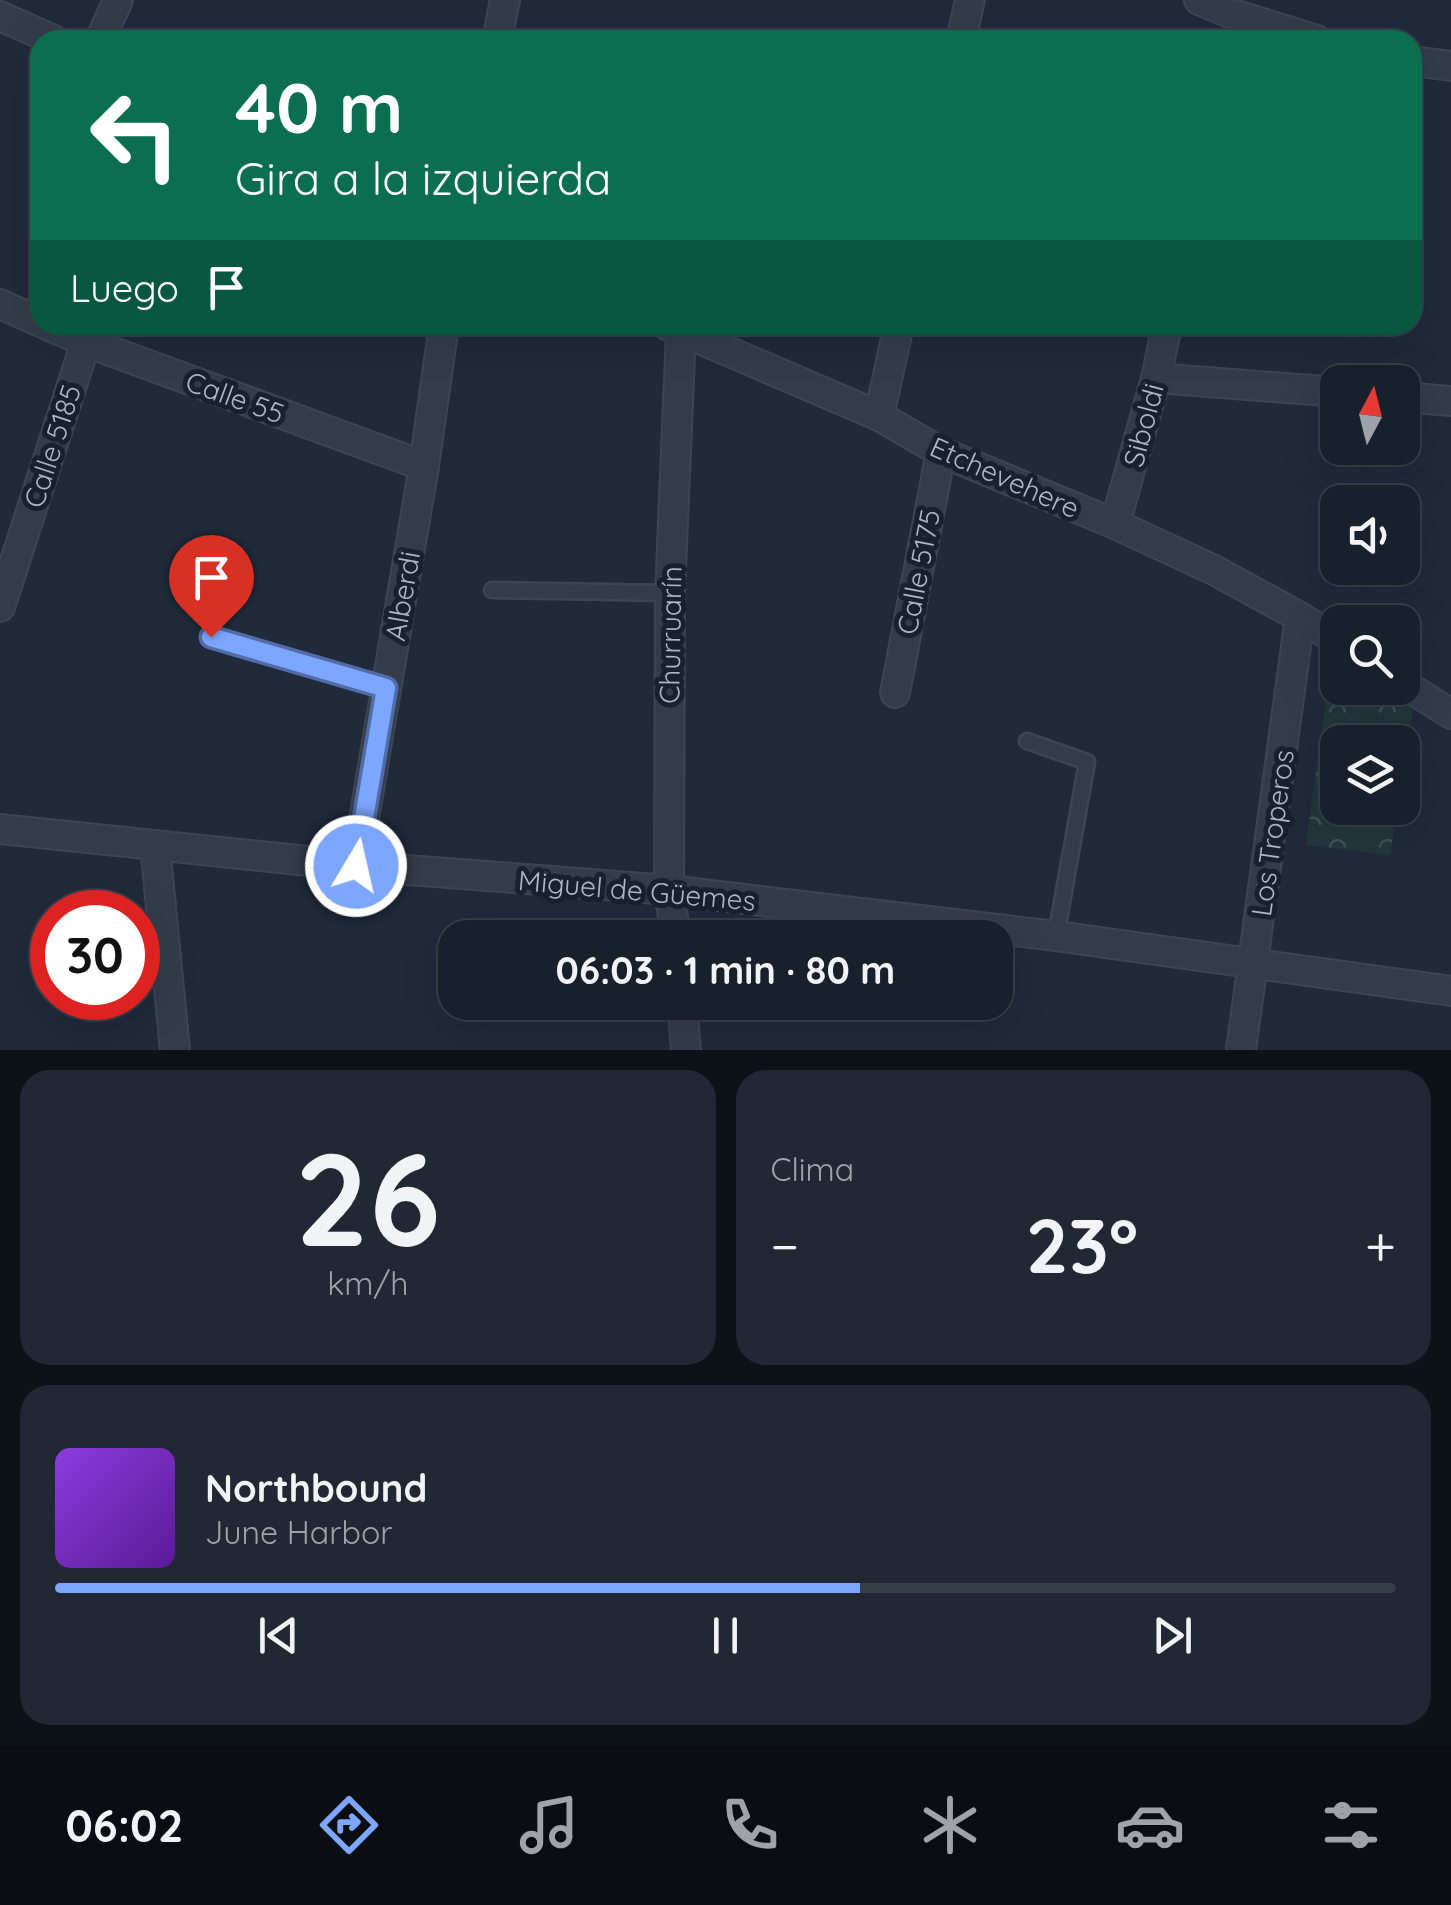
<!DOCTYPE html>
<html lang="es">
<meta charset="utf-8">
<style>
:root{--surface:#18202c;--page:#212834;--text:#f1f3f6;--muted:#9fa3a9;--line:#363e48;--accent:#7ca6ff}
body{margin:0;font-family:Quicksand,sans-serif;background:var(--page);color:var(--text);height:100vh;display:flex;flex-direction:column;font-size:38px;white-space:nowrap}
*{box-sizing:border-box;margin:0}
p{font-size:32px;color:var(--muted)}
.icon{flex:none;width:55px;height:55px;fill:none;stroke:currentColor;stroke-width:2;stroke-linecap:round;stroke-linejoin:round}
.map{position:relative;height:1050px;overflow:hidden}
.details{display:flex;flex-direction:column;gap:20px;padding:20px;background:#0d1218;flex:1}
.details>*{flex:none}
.banner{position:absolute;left:30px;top:30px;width:1392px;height:305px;border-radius:30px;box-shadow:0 10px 40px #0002,0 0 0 2px var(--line);background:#0b6e4f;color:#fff;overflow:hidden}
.needle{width:65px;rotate:7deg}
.fabs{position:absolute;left:1320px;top:365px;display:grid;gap:20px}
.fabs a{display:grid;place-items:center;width:100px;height:100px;border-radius:20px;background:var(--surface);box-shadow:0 10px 40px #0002,0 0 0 2px var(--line);font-size:50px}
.speed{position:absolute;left:30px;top:890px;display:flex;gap:20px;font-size:50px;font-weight:700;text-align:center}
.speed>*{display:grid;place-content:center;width:130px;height:130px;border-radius:50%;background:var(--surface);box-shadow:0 10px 40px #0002,0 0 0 2px var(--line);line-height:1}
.speed .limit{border:15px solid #d22;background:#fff;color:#111}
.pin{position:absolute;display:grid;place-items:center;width:85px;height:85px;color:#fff;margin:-102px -42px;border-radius:50% 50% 50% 0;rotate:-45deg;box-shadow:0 0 10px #0007}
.pin .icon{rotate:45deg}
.me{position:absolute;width:110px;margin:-55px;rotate:9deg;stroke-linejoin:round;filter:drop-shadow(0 0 8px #0008)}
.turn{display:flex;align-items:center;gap:35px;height:210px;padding:0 40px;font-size:45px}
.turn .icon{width:130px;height:130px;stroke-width:2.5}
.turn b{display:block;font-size:70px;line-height:85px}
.then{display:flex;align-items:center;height:95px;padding:0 40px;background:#0003;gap:20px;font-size:38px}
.big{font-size:75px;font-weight:700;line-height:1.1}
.details .card{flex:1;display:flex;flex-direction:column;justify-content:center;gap:15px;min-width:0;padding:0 35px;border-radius:30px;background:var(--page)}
.details .dial{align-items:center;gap:0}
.dial b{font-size:130px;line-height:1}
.song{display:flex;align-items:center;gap:30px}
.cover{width:120px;height:120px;border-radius:15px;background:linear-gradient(135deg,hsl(270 70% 55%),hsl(270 70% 35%))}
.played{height:10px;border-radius:5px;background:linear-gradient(90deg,var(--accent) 60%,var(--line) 60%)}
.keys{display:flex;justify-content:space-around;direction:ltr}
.heat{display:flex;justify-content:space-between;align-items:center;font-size:55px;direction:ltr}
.details .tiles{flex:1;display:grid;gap:20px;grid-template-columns:1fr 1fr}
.card:last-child{grid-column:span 2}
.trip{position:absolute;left:438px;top:920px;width:575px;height:100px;border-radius:30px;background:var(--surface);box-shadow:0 10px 40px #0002,0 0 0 2px var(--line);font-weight:700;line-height:100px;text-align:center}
.tabs{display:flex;height:160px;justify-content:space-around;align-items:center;background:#0a0d12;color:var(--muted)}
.tabs .icon{width:70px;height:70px}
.tabs .on{color:var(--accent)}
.tabs b{font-size:45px;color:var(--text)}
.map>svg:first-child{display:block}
</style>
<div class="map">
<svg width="1451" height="1050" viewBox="0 0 1451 1050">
<defs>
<pattern id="park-crowns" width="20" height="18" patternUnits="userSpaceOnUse" patternTransform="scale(2.5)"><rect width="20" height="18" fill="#22373c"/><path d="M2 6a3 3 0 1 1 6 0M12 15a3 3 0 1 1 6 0" fill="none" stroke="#405257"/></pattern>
</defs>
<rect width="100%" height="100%" fill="#202a3b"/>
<path fill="url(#park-crowns)" d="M1332 655 1337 659 1338 688H1381L1413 708 1403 775 1402 742H1338V808H1398L1390 855 1306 845Z"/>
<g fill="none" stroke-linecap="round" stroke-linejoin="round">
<defs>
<g id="lane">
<path d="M492 590 670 593"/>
<path d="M211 637 386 688"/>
<path d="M1027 741 1087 762 1056 936"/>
</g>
<g id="street">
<path d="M1199 0 1230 13 1317 40"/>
<path d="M0 16 54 40"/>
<path d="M100 40 118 0"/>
<path d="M497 40 505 0"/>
<path d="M961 40 970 0"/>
<path d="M1412 61 1451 66"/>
<path d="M0 304 40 322"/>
<path d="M47 325 86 342 424 466"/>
<path d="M667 325 879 416 941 452 1115 524 1214 570 1300 617 1338 641"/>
<path d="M1156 378 1338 392"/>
<path d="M1402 397 1451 401"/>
<path d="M879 416 899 325"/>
<path d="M1115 524 1156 378 1167 325"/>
<path d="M0 607 86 342"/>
<path d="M1402 683 1451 714"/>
<path d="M895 693 941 452"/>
<path d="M0 829 356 866 669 890 1056 936 1451 991"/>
<path d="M155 845 175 1050"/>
<path d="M356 866 424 466 444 325"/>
<path d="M676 938 669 890 670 593 681 332"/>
<path d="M682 1002 686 1050"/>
<path d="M1241 1050 1300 617"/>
</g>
</defs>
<use href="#lane" stroke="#3d4554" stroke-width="19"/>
<use href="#street" stroke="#3d4554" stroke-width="32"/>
<use href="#lane" stroke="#343c4b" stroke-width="14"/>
<use href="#street" stroke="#343c4b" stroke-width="28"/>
</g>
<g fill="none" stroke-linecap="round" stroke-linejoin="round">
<defs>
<path id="route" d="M211 637 386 688 356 866"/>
</defs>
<use href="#route" stroke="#516ca6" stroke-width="25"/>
<use href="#route" stroke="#7ca6ff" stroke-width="18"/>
</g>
<g text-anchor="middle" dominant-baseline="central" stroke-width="10" stroke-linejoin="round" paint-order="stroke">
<g font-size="28" fill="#aeb6c7" stroke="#19212f">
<text transform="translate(235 397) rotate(20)">Calle 55</text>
<text transform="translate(1143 425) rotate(-75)">Siboldi</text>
<text transform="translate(52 446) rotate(-72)">Calle 5185</text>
<text transform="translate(1005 477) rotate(24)">Etchevehere</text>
<text transform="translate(918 572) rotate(-79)">Calle 5175</text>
<text transform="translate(402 596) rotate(-80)">Alberdi</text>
<text transform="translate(670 635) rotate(-89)">Churruarín</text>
<text transform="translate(1272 833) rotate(-82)">Los Troperos</text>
<text transform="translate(637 890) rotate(5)">Miguel de Güemes</text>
</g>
</g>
</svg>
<div class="fabs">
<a><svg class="needle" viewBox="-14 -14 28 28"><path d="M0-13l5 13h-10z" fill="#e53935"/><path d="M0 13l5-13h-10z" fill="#9fa3a9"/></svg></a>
<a><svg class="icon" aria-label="sound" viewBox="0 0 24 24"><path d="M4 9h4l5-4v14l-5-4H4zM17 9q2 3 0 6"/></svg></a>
<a><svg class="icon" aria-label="search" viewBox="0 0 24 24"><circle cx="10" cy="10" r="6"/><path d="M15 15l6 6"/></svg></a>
<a><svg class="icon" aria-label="layers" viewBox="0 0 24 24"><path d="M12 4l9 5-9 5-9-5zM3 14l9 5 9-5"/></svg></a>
</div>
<div class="speed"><div class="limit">30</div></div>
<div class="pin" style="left:211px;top:637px;background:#d93025"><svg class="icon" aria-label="arrive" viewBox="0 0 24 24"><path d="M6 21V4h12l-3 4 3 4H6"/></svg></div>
<svg class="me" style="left:356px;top:866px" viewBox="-20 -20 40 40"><circle r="17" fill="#7ca6ff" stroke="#fff" stroke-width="3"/><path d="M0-11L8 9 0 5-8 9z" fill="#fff"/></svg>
<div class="trip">06:03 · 1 min · 80 m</div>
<div class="banner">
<div class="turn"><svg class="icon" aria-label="left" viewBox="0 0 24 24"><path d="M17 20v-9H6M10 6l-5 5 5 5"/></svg><div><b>40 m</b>Gira a la izquierda</div></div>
<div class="then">Luego<svg class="icon" aria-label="arrive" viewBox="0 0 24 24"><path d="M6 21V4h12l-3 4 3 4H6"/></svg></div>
</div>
</div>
<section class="details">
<div class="tiles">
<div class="card dial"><b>26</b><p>km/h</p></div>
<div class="card"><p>Clima</p>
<div class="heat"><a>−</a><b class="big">23°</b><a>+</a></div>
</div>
<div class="card">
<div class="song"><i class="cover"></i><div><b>Northbound</b><p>June Harbor</p></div></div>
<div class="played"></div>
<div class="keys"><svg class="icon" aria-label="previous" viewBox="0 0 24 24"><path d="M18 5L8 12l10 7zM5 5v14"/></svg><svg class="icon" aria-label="pause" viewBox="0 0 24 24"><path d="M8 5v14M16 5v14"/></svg><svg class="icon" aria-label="next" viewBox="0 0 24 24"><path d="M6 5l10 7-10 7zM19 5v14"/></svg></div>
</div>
</div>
</section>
<nav class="tabs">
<b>06:02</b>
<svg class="icon on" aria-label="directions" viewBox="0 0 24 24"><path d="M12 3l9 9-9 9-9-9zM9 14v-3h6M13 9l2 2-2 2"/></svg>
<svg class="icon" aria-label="music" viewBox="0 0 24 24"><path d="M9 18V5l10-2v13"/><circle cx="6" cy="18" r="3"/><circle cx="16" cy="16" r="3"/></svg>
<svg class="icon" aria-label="phone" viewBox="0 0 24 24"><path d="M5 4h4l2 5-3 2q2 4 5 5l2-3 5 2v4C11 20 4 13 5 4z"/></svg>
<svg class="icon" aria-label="climate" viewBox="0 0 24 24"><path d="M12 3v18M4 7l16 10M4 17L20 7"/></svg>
<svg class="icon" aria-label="car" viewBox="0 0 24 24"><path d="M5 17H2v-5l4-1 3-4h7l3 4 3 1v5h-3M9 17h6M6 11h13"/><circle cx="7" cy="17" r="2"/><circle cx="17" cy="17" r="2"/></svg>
<svg class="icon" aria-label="filters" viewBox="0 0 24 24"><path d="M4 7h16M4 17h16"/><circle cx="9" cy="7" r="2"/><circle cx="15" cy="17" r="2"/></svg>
</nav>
